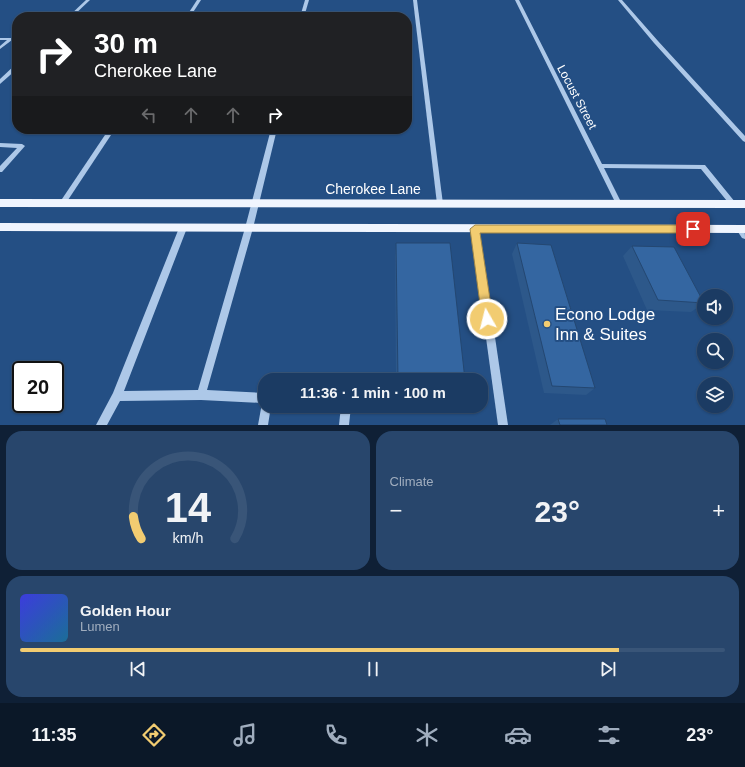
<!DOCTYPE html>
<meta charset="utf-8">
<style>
:root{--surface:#1b3b63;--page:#28466c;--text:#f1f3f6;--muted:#a0adbe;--line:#395578;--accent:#f2cc71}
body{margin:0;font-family:Arial,sans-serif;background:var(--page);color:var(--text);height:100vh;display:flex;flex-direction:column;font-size:15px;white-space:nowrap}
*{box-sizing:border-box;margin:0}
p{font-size:13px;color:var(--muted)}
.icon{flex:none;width:22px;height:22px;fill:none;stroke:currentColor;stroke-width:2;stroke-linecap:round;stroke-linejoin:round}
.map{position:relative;height:425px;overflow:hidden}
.side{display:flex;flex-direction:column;gap:6px;padding:6px;background:#0f2036;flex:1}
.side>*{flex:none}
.guide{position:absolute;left:12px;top:12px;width:400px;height:122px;border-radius:16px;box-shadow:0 1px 3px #0004,0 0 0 1px var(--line);background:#202124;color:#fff;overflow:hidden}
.buttons{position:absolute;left:697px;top:289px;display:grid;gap:8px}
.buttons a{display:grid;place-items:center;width:36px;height:36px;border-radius:50%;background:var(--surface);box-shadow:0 1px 3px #0004,0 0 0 1px var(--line);font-size:20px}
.speed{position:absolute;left:12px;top:361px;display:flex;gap:8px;font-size:20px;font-weight:700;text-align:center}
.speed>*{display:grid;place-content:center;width:52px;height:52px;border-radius:50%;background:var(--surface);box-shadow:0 1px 3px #0004,0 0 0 1px var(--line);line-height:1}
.speed .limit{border:2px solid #111;border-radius:6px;background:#fff;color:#111}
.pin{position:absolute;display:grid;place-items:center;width:34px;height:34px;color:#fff;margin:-17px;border-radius:8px;box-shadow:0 2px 6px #0006}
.me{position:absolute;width:44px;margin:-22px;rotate:352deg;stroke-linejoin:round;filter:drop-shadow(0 0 3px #0008)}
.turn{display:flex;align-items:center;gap:14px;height:84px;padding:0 16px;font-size:18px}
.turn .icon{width:52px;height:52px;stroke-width:2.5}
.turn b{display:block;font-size:28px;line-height:34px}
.lanes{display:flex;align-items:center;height:38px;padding:0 16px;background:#0003;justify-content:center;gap:20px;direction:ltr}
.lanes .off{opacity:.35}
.big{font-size:30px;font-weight:600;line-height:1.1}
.side .tile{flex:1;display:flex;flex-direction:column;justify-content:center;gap:6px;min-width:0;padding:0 14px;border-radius:16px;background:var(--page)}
.side .dial{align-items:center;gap:0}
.dial svg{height:104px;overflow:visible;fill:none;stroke:var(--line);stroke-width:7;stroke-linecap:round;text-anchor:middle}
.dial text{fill:var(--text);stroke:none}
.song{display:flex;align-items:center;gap:12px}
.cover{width:48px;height:48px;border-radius:6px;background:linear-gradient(135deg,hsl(240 70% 55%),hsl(200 70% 35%))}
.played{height:4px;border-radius:2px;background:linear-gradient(90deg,var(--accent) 85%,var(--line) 85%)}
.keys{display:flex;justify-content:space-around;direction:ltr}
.heat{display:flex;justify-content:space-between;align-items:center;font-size:22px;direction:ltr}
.side .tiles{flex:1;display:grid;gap:6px;grid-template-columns:1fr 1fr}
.tile:last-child{grid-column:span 2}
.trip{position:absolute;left:258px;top:373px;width:230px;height:40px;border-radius:16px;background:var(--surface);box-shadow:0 1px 3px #0004,0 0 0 1px var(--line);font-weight:600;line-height:40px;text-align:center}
.tab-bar{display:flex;height:64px;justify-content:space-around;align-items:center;background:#0b1828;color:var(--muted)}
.tab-bar .icon{width:28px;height:28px}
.tab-bar .selected{color:var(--accent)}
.tab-bar b{font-size:18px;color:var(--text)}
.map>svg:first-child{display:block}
</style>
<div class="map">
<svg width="745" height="425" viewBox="0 0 745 425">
<rect width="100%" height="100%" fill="#244f84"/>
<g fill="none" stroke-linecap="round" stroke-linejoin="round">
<g fill="#adc8e8" fill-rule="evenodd">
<path d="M86 0H90L72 17H68Z"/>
<path d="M197 0H201L190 17H186Z"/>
<path d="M305 0H309L304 17H300Z"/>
<path d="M413 0H417L443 204 440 207 437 204Z"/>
<path d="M515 0H519L602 164 705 165 735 202 736 204 735 206H731L701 169 604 168 622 204 621 206H617Z"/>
<path d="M618 0H622L658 41 745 136V142L743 141 654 43Z"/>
<path d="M0 38H17V40H12L0 49V46L7 40H0Z"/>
<path d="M15 65H17V69L0 84V79Z"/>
<path d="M109 129H115L64 206H60L59 204 60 202Z"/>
<path d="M271 129H277L253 228 207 390 265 393V406H271L268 425H258L262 403 201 400 120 401 107 425H96L113 393 179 228 180 226H186L187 228 124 391 198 390 245 228Z"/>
<path d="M0 143 22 144 25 146 2 172H0V166L17 148 0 147Z"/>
<path d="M475 226 478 227 479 229 508 425H498L471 229 472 227Z"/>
<path d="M740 226C745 228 745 234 745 239L742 238 736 229 737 227Z"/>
<path d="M341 406H351L349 425H339Z"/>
</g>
<g fill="#f0f5fe" fill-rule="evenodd">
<path d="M0 199 745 200V208L0 207Z"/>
<path d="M0 223 745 225V233L0 231Z"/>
</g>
</g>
<g fill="#2d588a">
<path d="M396 243 465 380H396L395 256Z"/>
<path d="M517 243 595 388 586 395 544 393 512 254Z"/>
<path d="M632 246 704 303 691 312 647 310 623 256Z"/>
<path d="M558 419 607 425H550Z"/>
</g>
<g fill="#3466a1" stroke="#244771">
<path d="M396 243H450L465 380H398Z"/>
<path d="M517 243 551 245 595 388 552 386Z"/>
<path d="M632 246 674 247 704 303 658 300Z"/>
<path d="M558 419H605L607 425H560Z"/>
</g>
<path fill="#f2cc71" stroke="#9d8549" d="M475 225H693L698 229 693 233H480L493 319 491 323 487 324 483 323 482 319 470 229Z"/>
<circle fill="#f2cc71" stroke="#244f84" stroke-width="1.5" cx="547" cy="324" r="4"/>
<g text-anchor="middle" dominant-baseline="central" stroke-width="4" stroke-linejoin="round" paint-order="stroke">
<g font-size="12" fill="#fff" stroke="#244f84">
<text transform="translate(577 97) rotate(62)">Locust Street</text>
</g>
<g font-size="14" fill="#fff" stroke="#244f84">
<text x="373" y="189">Cherokee Lane</text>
</g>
<g font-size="17" fill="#fff" stroke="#244f84" text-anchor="start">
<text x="555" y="314">Econo Lodge<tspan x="555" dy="20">Inn &amp; Suites</tspan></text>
</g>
</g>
</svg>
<div class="buttons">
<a><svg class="icon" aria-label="sound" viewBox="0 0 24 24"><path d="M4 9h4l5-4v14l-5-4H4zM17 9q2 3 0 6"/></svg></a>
<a><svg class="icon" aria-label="search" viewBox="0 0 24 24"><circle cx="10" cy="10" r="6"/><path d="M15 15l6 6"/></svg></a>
<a><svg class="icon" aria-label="layers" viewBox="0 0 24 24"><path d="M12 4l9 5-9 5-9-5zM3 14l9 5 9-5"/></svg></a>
</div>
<div class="speed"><div class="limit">20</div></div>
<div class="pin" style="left:693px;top:229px;background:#d93025"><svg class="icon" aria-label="arrive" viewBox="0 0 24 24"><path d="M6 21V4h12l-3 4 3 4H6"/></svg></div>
<svg class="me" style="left:487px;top:319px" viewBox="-20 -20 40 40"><circle r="17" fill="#f2cc71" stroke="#fff" stroke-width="3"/><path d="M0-11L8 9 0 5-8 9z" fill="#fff"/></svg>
<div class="trip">11:36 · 1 min · 100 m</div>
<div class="guide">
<div class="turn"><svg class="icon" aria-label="right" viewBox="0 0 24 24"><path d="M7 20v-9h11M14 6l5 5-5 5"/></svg><div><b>30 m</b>Cherokee Lane</div></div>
<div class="lanes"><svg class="icon off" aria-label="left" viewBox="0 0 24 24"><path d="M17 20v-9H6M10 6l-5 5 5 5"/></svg><svg class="icon off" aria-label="ahead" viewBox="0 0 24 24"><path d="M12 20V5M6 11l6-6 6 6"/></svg><svg class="icon off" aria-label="ahead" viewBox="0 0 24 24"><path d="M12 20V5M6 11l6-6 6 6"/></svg><svg class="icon" aria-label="right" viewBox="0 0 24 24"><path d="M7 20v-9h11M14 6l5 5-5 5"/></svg></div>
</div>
</div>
<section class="side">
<div class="tiles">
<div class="tile dial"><svg viewBox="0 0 100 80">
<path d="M14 69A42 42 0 1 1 86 69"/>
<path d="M14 69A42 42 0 0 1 8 52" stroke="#f2cc71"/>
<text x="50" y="56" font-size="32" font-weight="700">14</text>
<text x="50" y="72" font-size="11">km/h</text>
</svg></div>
<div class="tile"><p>Climate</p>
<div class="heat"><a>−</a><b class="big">23°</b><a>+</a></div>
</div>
<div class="tile">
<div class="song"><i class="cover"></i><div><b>Golden Hour</b><p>Lumen</p></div></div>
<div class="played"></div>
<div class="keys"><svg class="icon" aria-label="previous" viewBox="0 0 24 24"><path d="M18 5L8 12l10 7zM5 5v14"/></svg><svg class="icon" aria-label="pause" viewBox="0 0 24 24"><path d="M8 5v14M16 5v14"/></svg><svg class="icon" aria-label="next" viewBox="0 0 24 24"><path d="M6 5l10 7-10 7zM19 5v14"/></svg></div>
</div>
</div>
</section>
<nav class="tab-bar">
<b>11:35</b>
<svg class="icon selected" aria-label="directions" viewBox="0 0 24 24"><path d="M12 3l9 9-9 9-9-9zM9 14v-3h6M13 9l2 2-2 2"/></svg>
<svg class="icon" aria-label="music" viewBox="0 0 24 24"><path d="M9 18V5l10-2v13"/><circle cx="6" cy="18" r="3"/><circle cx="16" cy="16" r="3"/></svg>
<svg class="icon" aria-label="phone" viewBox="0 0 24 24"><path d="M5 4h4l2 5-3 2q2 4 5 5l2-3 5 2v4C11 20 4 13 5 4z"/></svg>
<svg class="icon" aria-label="climate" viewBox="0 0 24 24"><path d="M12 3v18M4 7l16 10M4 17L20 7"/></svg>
<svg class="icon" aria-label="car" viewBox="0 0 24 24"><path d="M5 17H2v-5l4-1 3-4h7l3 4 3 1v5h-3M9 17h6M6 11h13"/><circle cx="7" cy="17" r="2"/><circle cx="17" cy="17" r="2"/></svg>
<svg class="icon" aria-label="filters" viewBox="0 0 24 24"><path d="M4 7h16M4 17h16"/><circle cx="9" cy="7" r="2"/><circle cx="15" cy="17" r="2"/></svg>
<b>23°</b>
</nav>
